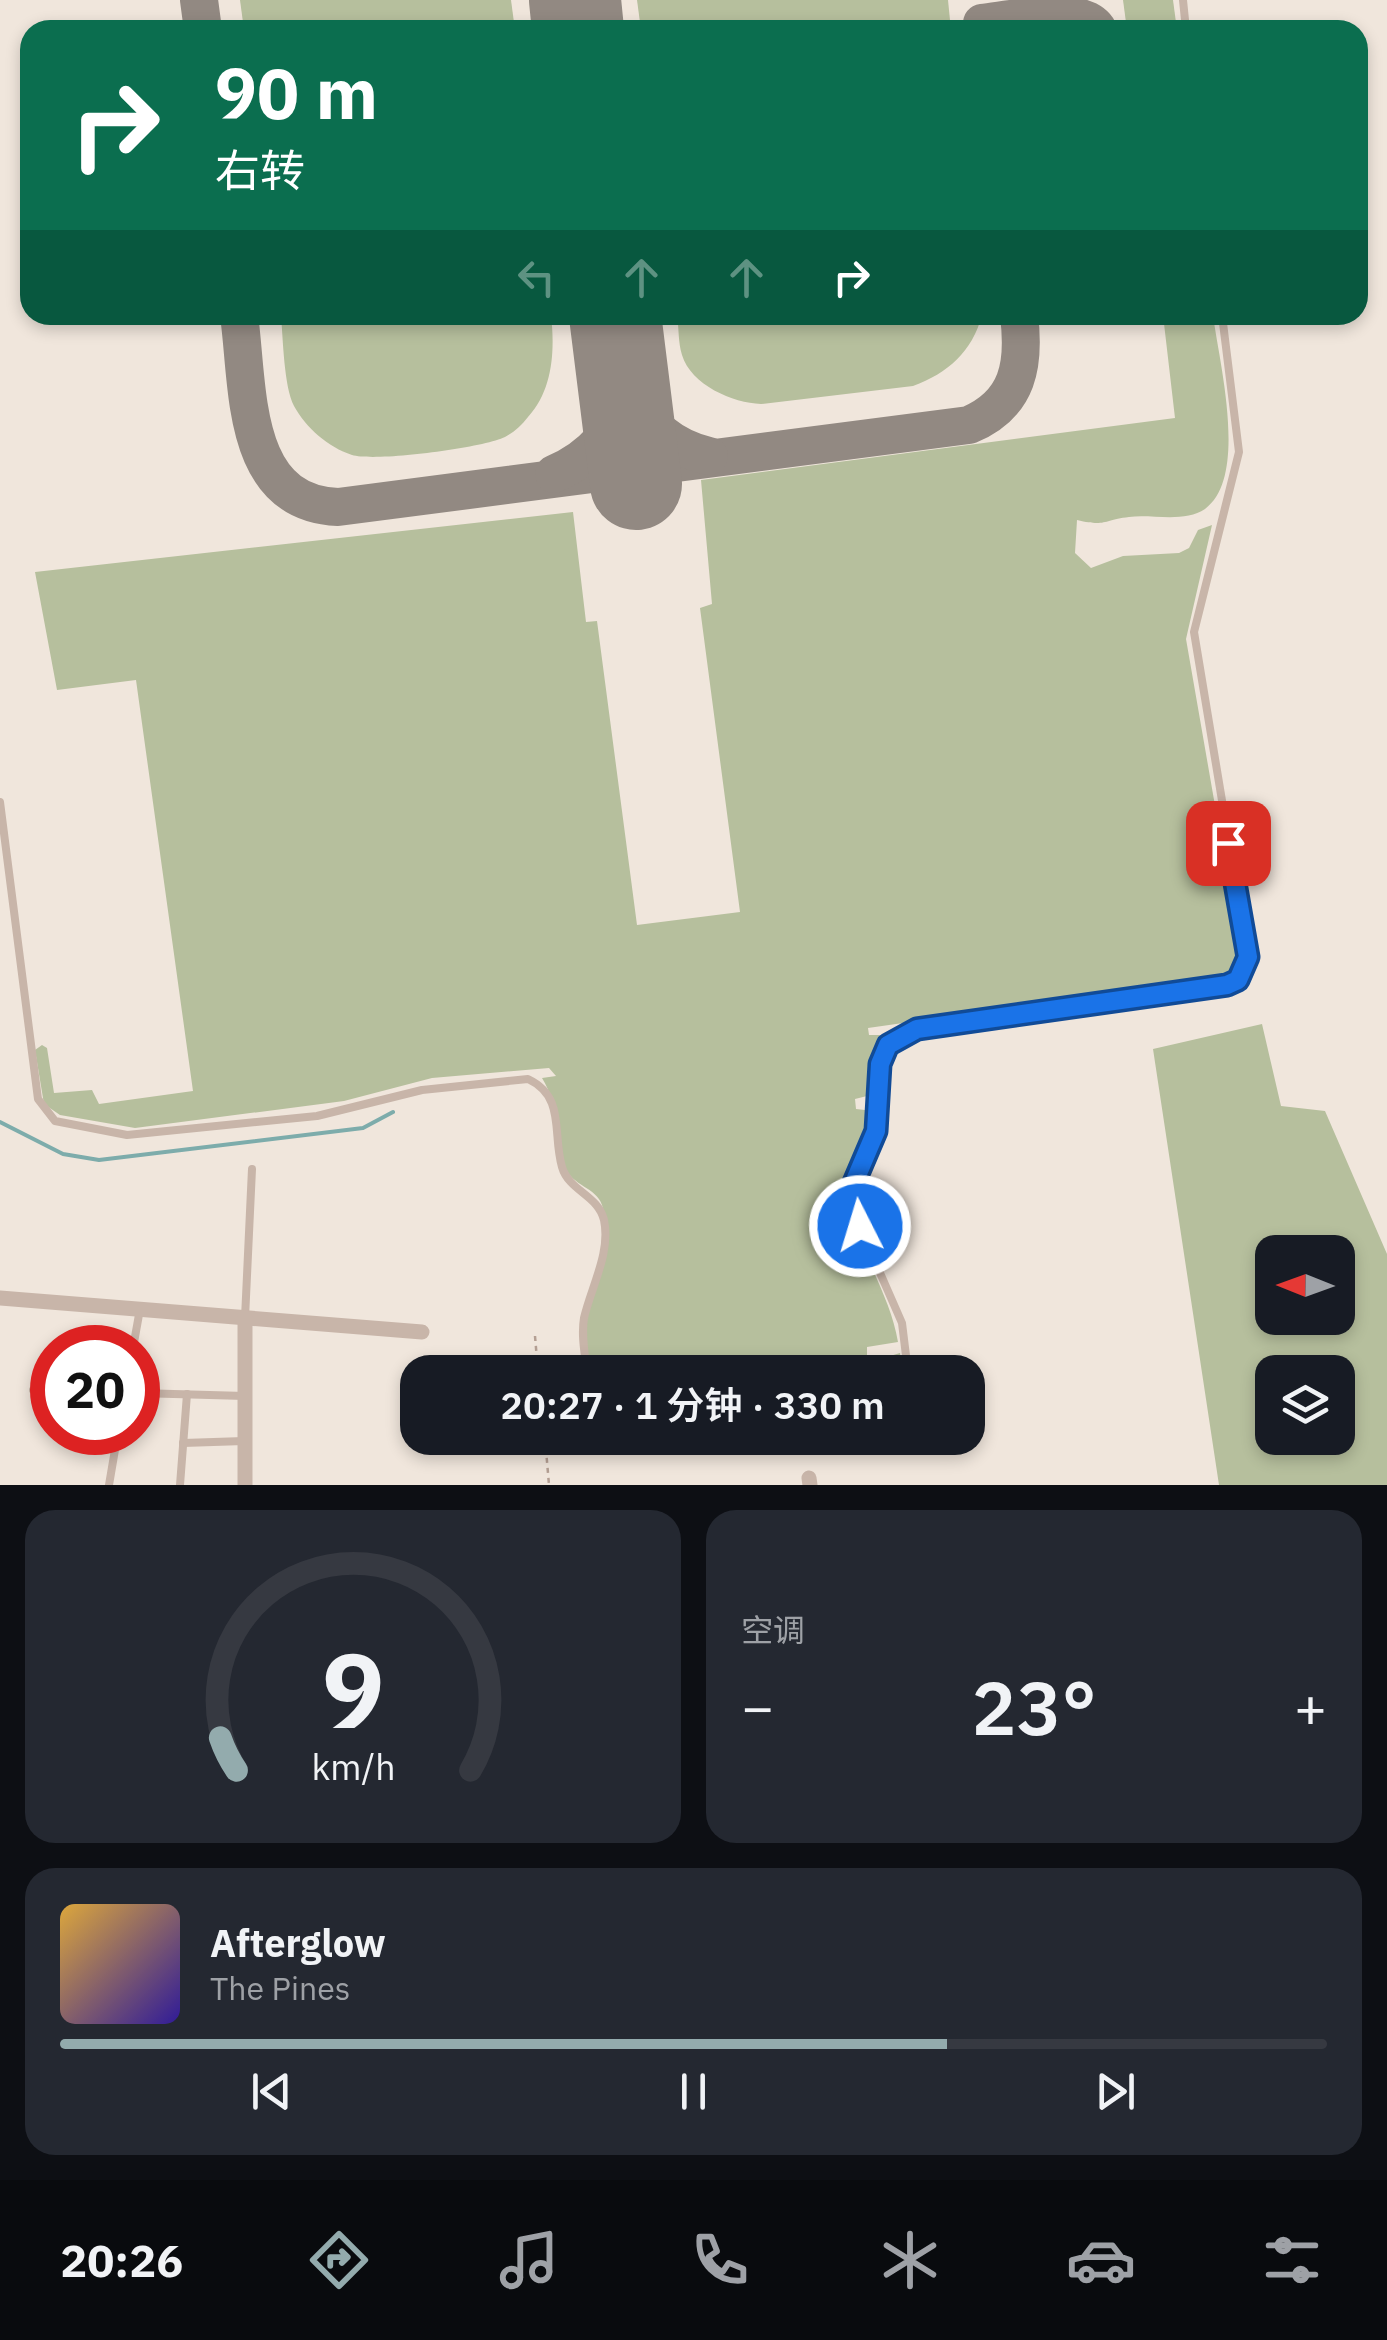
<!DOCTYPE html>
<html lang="zh">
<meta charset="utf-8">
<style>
:root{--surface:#171b24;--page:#242831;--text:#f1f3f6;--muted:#9ea1a6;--line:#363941;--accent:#93abad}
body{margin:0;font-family:"IBM Plex Sans","Noto Sans SC",sans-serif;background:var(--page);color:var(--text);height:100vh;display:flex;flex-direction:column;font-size:38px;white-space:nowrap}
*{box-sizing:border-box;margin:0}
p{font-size:32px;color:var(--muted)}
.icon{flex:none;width:55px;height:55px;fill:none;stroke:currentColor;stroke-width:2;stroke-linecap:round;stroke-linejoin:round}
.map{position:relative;height:1485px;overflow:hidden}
.panel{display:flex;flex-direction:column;gap:25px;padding:25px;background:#0d0f14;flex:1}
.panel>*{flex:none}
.hud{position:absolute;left:20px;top:20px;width:1348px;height:305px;border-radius:30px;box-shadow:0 5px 15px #0003;background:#0b6e4f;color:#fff;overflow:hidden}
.needle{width:65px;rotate:271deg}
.tools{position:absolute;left:1255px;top:1235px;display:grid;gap:20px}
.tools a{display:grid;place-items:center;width:100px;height:100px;border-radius:20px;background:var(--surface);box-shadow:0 5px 15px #0003;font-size:50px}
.speed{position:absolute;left:30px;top:1325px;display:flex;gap:20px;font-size:50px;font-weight:700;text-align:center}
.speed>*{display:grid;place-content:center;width:130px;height:130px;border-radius:50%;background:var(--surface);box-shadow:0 5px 15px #0003;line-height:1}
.speed .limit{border:15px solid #d22;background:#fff;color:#111}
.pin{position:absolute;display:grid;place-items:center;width:85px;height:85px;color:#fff;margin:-42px;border-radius:20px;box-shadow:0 5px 15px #0006}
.me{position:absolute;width:110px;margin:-55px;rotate:355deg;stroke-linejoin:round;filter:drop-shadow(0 0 8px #0008)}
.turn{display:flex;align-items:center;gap:35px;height:210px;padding:0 30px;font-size:45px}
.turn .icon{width:130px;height:130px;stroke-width:2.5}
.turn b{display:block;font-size:70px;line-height:85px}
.lanes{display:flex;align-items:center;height:95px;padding:0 30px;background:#0003;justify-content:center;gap:50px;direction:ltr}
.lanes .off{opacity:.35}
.big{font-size:75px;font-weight:600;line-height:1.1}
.panel .card{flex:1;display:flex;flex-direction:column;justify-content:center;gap:15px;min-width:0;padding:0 35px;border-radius:30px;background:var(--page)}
.panel .dial{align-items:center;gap:0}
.dial svg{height:260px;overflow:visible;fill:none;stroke:var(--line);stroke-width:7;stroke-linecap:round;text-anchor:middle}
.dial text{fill:var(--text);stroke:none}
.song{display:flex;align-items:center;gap:30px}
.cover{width:120px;height:120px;border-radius:15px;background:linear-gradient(135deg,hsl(40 70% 55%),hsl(250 70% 35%))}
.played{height:10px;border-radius:5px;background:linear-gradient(90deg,var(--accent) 70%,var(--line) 70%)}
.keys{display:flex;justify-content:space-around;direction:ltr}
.heat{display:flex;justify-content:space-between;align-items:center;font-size:55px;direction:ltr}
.panel .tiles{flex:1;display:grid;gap:25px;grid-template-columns:1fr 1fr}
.card:last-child{grid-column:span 2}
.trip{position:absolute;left:400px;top:1355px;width:585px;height:100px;border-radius:30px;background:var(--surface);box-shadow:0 5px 15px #0003;font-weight:600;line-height:100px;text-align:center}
.menu{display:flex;height:160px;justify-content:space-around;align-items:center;background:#090b0e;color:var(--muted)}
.menu .icon{width:70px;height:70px}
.menu .current{color:var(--accent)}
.menu b{font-size:45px;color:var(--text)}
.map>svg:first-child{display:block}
</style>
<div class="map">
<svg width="1387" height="1485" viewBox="0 0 1387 1485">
<rect width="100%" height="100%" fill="#f0e6dc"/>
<g fill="#b6bf9d" fill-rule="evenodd">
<path d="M240 0H511L515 30H244Z"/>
<path d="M637 0H948L951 30H641Z"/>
<path d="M1123 0H1173L1177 30H1127Z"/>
<path d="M281 315H551C555 350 553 390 528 417 522 425 513 433 505 437 482 448 376 462 352 455 328 447 306 428 294 406 284 387 283 339 281 315Z"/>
<path d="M677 315H982C972 352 948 373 913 386L761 404C733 403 691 385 682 355 678 343 679 328 677 315Z"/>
<path d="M1163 315H1213C1219 362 1249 477 1205 509 1185 523 1152 514 1129 517 1103 520 1106 527 1077 520L1075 553 1091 568 1123 556 1179 553 1189 548 1198 530 1212 525 1186 639 1241 955 1234 970 1212 979 868 1028 869 1035H884L873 1049 877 1050 867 1096 855 1099 856 1109 865 1110C865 1122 871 1126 867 1137 860 1155 846 1166 847 1187 851 1242 889 1288 898 1342L867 1347V1363L900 1353 902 1372H591C589 1358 584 1341 585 1326 587 1285 618 1253 602 1205 596 1187 572 1186 565 1167 555 1136 560 1107 542 1078L556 1076 549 1068 432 1078 344 1101 135 1128 60 1115 44 1104 35 1050 42 1045 47 1048 54 1093 92 1090 99 1104 193 1091 136 680 57 690 35 572 573 512 586 622 597 621 637 925 740 912 700 608 712 604 701 480 1175 418Z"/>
<path d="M1262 1024 1281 1106 1325 1111 1387 1254V1485H1219L1153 1049ZM1338 1252V1318H1272V1252ZM1338 1372V1438H1272V1372Z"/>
</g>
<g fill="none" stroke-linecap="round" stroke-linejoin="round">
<path stroke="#7dacab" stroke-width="4" d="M0 1122 63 1154 99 1160 363 1128 393 1112"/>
<g stroke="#928982" stroke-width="38">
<path d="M199 0 203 30"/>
<path d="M982 23C1010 20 1084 3 1098 30"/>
<path d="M239 315C249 387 240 503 338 507L969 425C1019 404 1025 364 1019 315"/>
<path d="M624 388C643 421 671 448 709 456"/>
<path d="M554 474C591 458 620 429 624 388"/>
</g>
<g stroke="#928982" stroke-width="92">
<path d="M575 0 578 30"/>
<path d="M615 315 636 484"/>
</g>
<g stroke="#b49f93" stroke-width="2.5" stroke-dasharray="5 5" stroke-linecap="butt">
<path d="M535 1336 538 1372"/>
<path d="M545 1438 549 1485"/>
</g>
<g stroke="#c8b5a9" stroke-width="8">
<path d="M1183 0 1186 30"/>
<path d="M0 802 38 1099 55 1121 127 1135 317 1116 422 1090 528 1079C566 1097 552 1133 562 1167 569 1191 598 1195 604 1220 611 1253 591 1287 584 1318 581 1336 585 1355 587 1372"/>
<path d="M245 1318 252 1169"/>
<path d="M133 1348 140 1309"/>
<path d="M908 1372 902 1323 859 1225 853 1185 859 1163 876 1131 880 1064 887 1045 917 1029 1227 985C1240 979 1245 972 1248 957L1194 632 1239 452 1222 315"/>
<path d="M33 1390 52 1391"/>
<path d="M138 1393 245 1396"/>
<path d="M598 1438 602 1443 624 1450 724 1438"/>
<path d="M183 1443 244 1441"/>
<path d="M109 1485 118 1432"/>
<path d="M180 1485 187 1394"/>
</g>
<g stroke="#c8b5a9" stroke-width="15">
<path d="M0 1298 422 1332"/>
<path d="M809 1478 810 1485"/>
<path d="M245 1485V1318"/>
</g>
</g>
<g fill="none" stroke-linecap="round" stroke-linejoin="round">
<defs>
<path id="route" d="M860 1226 853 1185 876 1131 880 1064 888 1045 917 1029 1227 985 1238 980 1248 957 1228 843"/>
</defs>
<use href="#route" stroke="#114b97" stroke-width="25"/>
<use href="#route" stroke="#1a73e8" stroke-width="18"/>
</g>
</svg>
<div class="tools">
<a><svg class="needle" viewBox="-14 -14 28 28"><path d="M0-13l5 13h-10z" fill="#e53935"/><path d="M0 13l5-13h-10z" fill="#9ea1a6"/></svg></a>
<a><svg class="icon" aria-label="layers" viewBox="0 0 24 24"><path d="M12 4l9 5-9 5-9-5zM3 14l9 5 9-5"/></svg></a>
</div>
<div class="speed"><div class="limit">20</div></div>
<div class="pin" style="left:1228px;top:843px;background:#d93025"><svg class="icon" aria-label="arrive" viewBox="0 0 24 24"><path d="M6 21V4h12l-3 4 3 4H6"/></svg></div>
<svg class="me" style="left:860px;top:1226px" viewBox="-20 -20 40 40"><circle r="17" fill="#1a73e8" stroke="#fff" stroke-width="3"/><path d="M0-11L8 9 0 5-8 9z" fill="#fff"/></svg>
<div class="trip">20:27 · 1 分钟 · 330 m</div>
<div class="hud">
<div class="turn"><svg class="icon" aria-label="right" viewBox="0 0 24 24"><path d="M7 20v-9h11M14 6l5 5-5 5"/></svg><div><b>90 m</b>右转</div></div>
<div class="lanes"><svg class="icon off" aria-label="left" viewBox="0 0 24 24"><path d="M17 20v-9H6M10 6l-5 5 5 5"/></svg><svg class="icon off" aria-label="ahead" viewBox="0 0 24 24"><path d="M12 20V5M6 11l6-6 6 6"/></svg><svg class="icon off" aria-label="ahead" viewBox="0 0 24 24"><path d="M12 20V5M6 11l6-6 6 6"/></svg><svg class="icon" aria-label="right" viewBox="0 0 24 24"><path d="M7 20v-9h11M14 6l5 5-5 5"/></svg></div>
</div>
</div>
<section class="panel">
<div class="tiles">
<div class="card dial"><svg viewBox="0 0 100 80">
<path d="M14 69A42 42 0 1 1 86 69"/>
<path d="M14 69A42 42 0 0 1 9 59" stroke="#93abad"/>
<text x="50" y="56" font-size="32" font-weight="700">9</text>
<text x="50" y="72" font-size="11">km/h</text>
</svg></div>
<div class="card"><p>空调</p>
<div class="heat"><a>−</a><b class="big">23°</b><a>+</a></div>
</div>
<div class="card">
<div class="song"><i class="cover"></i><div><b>Afterglow</b><p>The Pines</p></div></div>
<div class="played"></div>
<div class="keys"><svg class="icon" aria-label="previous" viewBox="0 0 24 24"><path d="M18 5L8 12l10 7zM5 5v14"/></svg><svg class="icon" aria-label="pause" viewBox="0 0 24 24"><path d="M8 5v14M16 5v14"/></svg><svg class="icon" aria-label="next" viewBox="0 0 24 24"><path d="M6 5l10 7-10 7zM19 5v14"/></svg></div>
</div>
</div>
</section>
<nav class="menu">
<b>20:26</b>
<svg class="icon current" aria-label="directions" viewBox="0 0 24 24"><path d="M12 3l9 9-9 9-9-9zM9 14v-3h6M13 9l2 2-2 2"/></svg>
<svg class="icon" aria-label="music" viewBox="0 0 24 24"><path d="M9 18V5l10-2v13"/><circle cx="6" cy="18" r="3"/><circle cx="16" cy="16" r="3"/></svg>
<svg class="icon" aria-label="phone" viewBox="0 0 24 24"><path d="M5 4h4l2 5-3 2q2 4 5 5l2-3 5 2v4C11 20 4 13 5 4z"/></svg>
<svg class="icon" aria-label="climate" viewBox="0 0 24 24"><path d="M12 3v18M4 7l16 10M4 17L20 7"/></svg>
<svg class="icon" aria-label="car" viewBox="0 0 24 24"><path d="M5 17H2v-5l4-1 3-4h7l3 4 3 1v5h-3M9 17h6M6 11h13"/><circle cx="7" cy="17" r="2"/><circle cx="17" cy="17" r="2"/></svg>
<svg class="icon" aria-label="filters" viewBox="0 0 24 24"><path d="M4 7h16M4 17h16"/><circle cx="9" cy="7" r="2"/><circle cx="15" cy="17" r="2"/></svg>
</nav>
